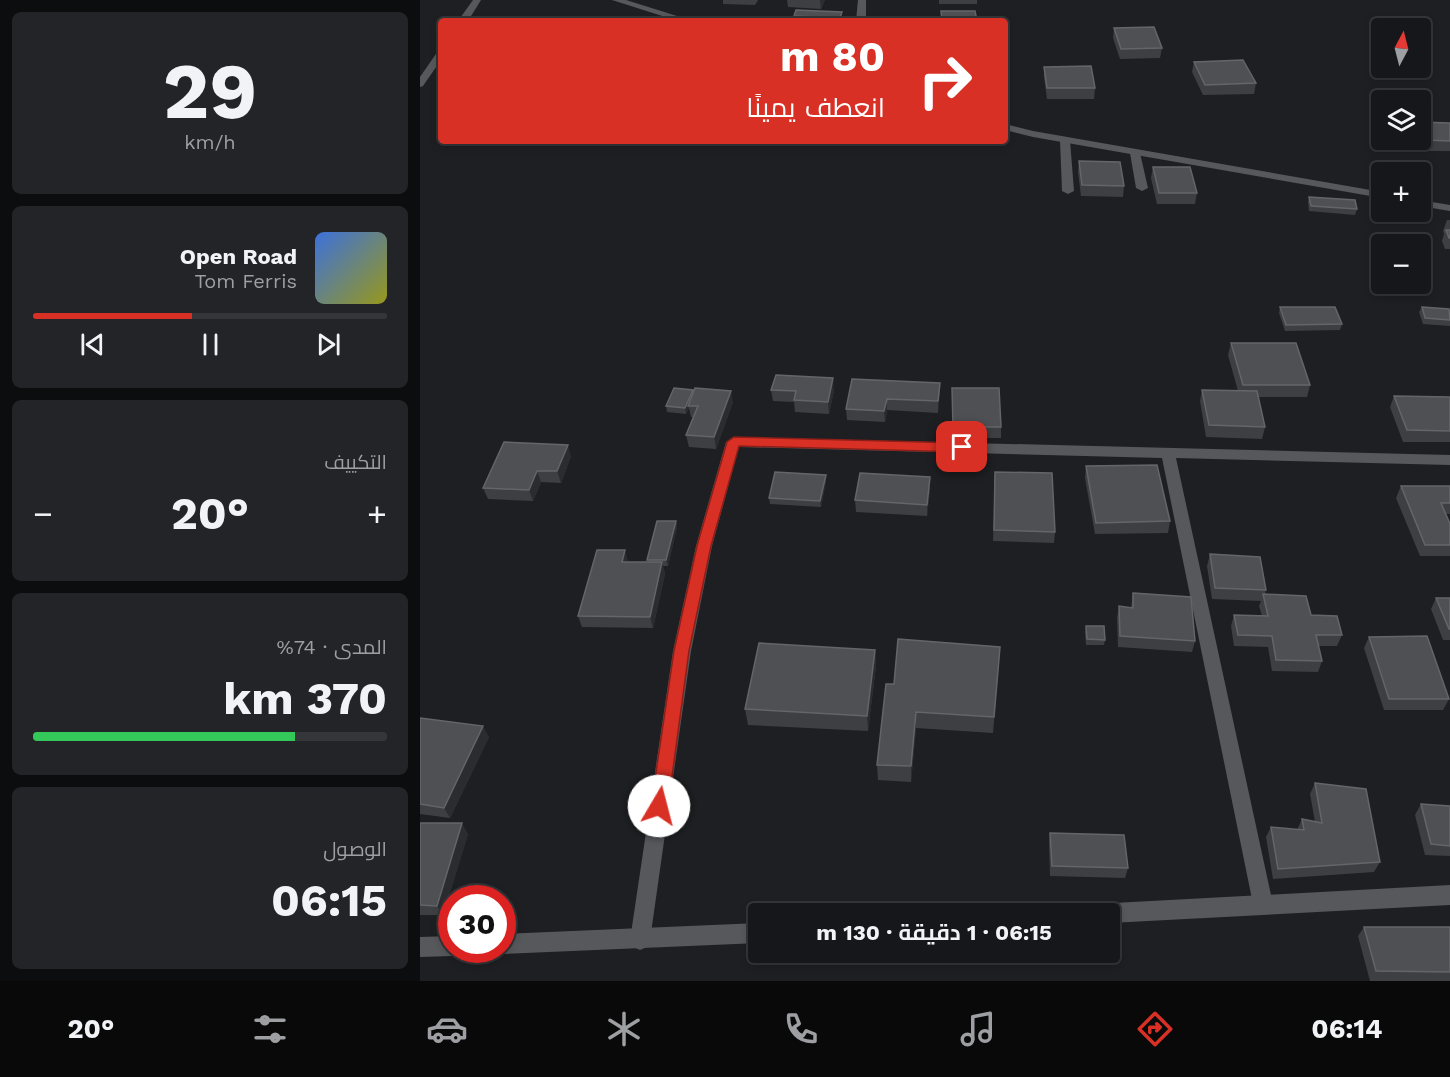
<!DOCTYPE html>
<html lang="ar">
<meta charset="utf-8">
<style>
:root{--surface:#16171a;--page:#232427;--text:#f1f3f6;--muted:#9e9fa2;--line:#353639;--accent:#d93025}
body{margin:0;font-family:"Work Sans",Cairo,sans-serif;background:var(--page);color:var(--text);direction:rtl;height:100vh;display:flex;flex-direction:column;font-size:22px;white-space:nowrap}
*{box-sizing:border-box;margin:0}
p{font-size:20px;color:var(--muted)}
.icon{flex:none;width:33px;height:33px;fill:none;stroke:currentColor;stroke-width:2;stroke-linecap:round;stroke-linejoin:round}
.map{position:relative;flex:1;overflow:hidden;direction:ltr}
.sheet{display:flex;flex-direction:column;gap:12px;padding:12px;background:#0c0d0e;width:420px}
.sheet>*{flex:none}
.top-card{position:absolute;left:18px;top:18px;width:570px;height:126px;border-radius:6px;box-shadow:0 3px 9px #0003,0 0 0 2px var(--line);direction:rtl;background:#d93025;color:#fff;overflow:hidden}
.needle{width:39px;rotate:7deg}
.controls{position:absolute;left:951px;top:18px;display:grid;gap:12px}
.controls a{display:grid;place-items:center;width:60px;height:60px;border-radius:6px;background:var(--surface);box-shadow:0 3px 9px #0003,0 0 0 2px var(--line);font-size:30px}
.speed{position:absolute;left:18px;top:885px;display:flex;gap:12px;font-size:30px;font-weight:700;text-align:center}
.speed>*{display:grid;place-content:center;width:78px;height:78px;border-radius:50%;background:var(--surface);box-shadow:0 3px 9px #0003,0 0 0 2px var(--line);line-height:1}
.speed .limit{border:9px solid #d22;background:#fff;color:#111}
.pin{position:absolute;display:grid;place-items:center;width:51px;height:51px;color:#fff;margin:-26px;border-radius:12px;box-shadow:0 3px 9px #0006}
.me{position:absolute;width:66px;margin:-33px;rotate:8deg;stroke-linejoin:round;filter:drop-shadow(0 0 4px #0008)}
.turn{display:flex;align-items:center;gap:21px;height:126px;padding:0 24px;font-size:27px}
.turn .icon{width:78px;height:78px;stroke-width:2.5}
.turn b{display:block;font-size:42px;line-height:51px}
.big{font-size:45px;font-weight:700;line-height:1.1}
.sheet .widget{flex:1;display:flex;flex-direction:column;justify-content:center;gap:9px;min-width:0;padding:0 21px;border-radius:9px;background:var(--page)}
.sheet .dial{align-items:center;gap:0}
.dial b{font-size:78px;line-height:1}
.song{display:flex;align-items:center;gap:18px}
.cover{width:72px;height:72px;border-radius:9px;background:linear-gradient(135deg,hsl(220 70% 55%),hsl(60 70% 35%))}
.played{height:6px;border-radius:3px;background:linear-gradient(90deg,var(--accent) 45%,var(--line) 45%)}
.keys{display:flex;justify-content:space-around;direction:ltr}
.heat{display:flex;justify-content:space-between;align-items:center;font-size:33px;direction:ltr}
.charge{height:9px;border-radius:4px;background:linear-gradient(90deg,#34c759 74%,var(--line) 0)}
.trip{position:absolute;left:328px;top:903px;width:372px;height:60px;border-radius:6px;background:var(--surface);box-shadow:0 3px 9px #0003,0 0 0 2px var(--line);font-weight:700;line-height:60px;text-align:center;direction:rtl}
.tab-bar{display:flex;height:96px;justify-content:space-around;align-items:center;background:#09090a;color:var(--muted)}
.tab-bar .icon{width:42px;height:42px}
.tab-bar .selected{color:var(--accent)}
.tab-bar b{font-size:27px;color:var(--text)}
main{display:flex;flex:1;min-height:0}
.map>svg:first-child{display:block}
</style>
<main>
<div class="map">
<svg width="1030" height="981" viewBox="0 0 1030 981">
<rect width="100%" height="100%" fill="#1e1f22"/>
<g fill="none" stroke-linecap="round" stroke-linejoin="round">
<g fill="#56585b" fill-rule="evenodd">
<path d="M645 137 650 140 654 191 648 194 642 191 640 140Z"/>
<path d="M715 150 720 153 728 188 722 191 716 188 710 153Z"/>
</g>
<g fill="#56585b" fill-rule="evenodd">
<path d="M53 0H61L48 21H38Z"/>
<path d="M192 0H206L273 21H258Z"/>
<path d="M438 0H446V21H436Z"/>
<path d="M21 50V60L3 86 0 87V77L18 51Z"/>
<path d="M585 124 613 131 962 192V198L613 137 585 130Z"/>
<path d="M1000 200 1030 205V211L1000 206Z"/>
<path d="M313 437 1030 455V465L756 458 853 904 850 911 843 914 836 911 833 904 742 458 319 447 292 546 271 651 230 940 227 947 220 950 213 947 210 940 253 651 276 546 306 442Z"/>
</g>
<g fill="#56585b" fill-rule="evenodd">
<path d="M1030 885V905L690 923V914H665L668 907 675 904Z"/>
<path d="M339 923V943L82 954 74 950H82V934Z"/>
<path d="M32 936V950H41L39 953 32 956 0 957V937Z"/>
</g>
</g>
<g fill="#3e3f43">
<path d="M303 0H338L335 5 303 4Z"/>
<path d="M367 0H405L401 9 368 7Z"/>
<rect x="519" y="0" width="38" height="4"/>
<path d="M374 16 422 17 421 21H374Z"/>
<path d="M694 28 742 48 740 58 700 59 693 38Z"/>
<path d="M774 62 836 83 834 94 783 95 772 72Z"/>
<path d="M624 67 675 88 674 99H627L624 77Z"/>
<path d="M1000 122 1030 123V151H1002L996 140H1000Z"/>
<path d="M659 161 704 186 703 197 661 196 658 172Z"/>
<path d="M733 167 777 193 775 204H737L731 178Z"/>
<path d="M889 197 937 209 935 215 889 211 888 202Z"/>
<path d="M1027 220H1030V249H1025L1022 241 1024 234 1023 231Z"/>
<path d="M860 307 922 324 920 330 865 331 859 313Z"/>
<path d="M1002 307 1030 310V326L1003 324 999 312Z"/>
<path d="M811 343 890 385 887 397H838L845 427 842 439 786 437 780 401 782 390 818 391 808 355Z"/>
<path d="M520 383 518 413 467 410 465 422 427 420 426 409Z"/>
<path d="M532 388 581 427V438H532Z"/>
<path d="M273 390 274 392 313 402 296 449 269 447 266 435 273 417H271L269 408 266 414 247 412 246 406Z"/>
<path d="M351 390H414L409 414 375 412 374 402 353 401Z"/>
<path d="M974 396 1030 397V442H983L970 407Z"/>
<path d="M151 456 141 483 121 482 113 501 68 499 63 488Z"/>
<path d="M666 466 750 521 748 533 675 534 665 478Z"/>
<path d="M575 472 635 532 634 543 573 541Z"/>
<path d="M406 475V481L401 507 350 504 349 498Z"/>
<path d="M510 477V489L507 516 436 512 435 500Z"/>
<path d="M981 486H1030V514H1026L1030 524V556H1000L976 498Z"/>
<path d="M256 521 257 527 248 566H243L245 574 233 628 162 627 158 616 228 562 227 560Z"/>
<path d="M790 554 846 590 845 594 891 615 922 635 917 646H898L902 661 898 672 852 671 848 647 814 646 811 626 814 615 842 616 839 606 841 601 792 599 787 566Z"/>
<path d="M713 593 775 641 772 652 698 647 697 618 699 606 711 608Z"/>
<path d="M1016 598H1030V640H1023L1011 609Z"/>
<path d="M666 626 685 640 684 645H666L665 632Z"/>
<path d="M949 637 1029 699 1023 710H964L944 648Z"/>
<path d="M580 647 573 733 496 728 491 782 458 780 457 765 474 684Z"/>
<path d="M455 650 456 666 448 731 328 725 325 709Z"/>
<path d="M0 718 69 737 30 818 0 814Z"/>
<path d="M895 783 960 862 954 872 853 879 846 837 851 827 877 830 882 819 895 822 890 794Z"/>
<path d="M1001 804 1030 806V856L1005 855 995 815Z"/>
<path d="M0 823 48 834 23 915H0Z"/>
<path d="M630 833 708 868 705 878 630 876 629 843Z"/>
<path d="M944 927H1030V981H950L938 936Z"/>
</g>
<g fill="#2b2c2f">
<path d="M400 0H405L401 9Z"/>
<path d="M413 378 414 390 409 414 408 402Z"/>
<path d="M520 383V395L518 413V401Z"/>
<path d="M273 390 274 396 268 406 269 408 266 414 265 408Z"/>
<path d="M311 391 313 402 296 449 294 437Z"/>
<path d="M467 399V410L465 422 464 411Z"/>
<path d="M148 445 151 456 141 483 137 471Z"/>
<path d="M117 471 121 482 113 501 109 490Z"/>
<path d="M406 475V481L401 507 400 501Z"/>
<path d="M510 477V489L507 516V505Z"/>
<path d="M256 521 257 527 248 566 246 560Z"/>
<path d="M205 550 208 561 202 562Z"/>
<path d="M242 562 245 574 233 628 230 617Z"/>
<path d="M455 650 456 666 448 731 447 716Z"/>
<path d="M496 712V728L491 782V766Z"/>
<path d="M63 726 69 737 30 818 24 808Z"/>
<path d="M42 823 48 834 23 915 17 906Z"/>
</g>
<g fill="#4f5054" stroke="#646569" stroke-width="1.5">
<path d="M376 10 422 12 420 18 374 16Z"/>
<path d="M521 11H555L557 21H522Z"/>
<path d="M308 17 323 21H301Z"/>
<path d="M734 27 742 48 701 49 694 28Z"/>
<path d="M823 60 836 83 785 85 774 62Z"/>
<path d="M671 66 675 88H627L624 67Z"/>
<path d="M1000 122 1030 123V141L1005 140 1000 131Z"/>
<path d="M659 161 700 162 704 186 662 185Z"/>
<path d="M733 167H770L777 193H739Z"/>
<path d="M889 197 935 200 937 209 891 206Z"/>
<path d="M1026 230H1030V238H1029Z"/>
<path d="M860 307H915L922 324 866 325Z"/>
<path d="M1002 307 1029 309 1030 320 1005 318Z"/>
<path d="M811 343H876L890 385H823Z"/>
<path d="M356 375 413 378 408 402 374 400 376 391 351 390Z"/>
<path d="M432 379 520 383 518 401 467 399 464 411 426 409Z"/>
<path d="M254 388 273 390 265 408 246 406Z"/>
<path d="M275 388 311 391 294 437 266 435 278 406H268Z"/>
<path d="M532 388H579L581 427H533Z"/>
<path d="M782 390 837 391 845 427 789 425Z"/>
<path d="M974 396 1030 397V431L987 430Z"/>
<path d="M84 442 148 445 137 471H117L109 490 63 488Z"/>
<path d="M737 465 750 521 676 523 666 466Z"/>
<path d="M355 472 406 475 400 501 349 498Z"/>
<path d="M575 472 632 473 635 532 574 530Z"/>
<path d="M440 473 510 477 507 505 435 500Z"/>
<path d="M981 486H1030V503H1021L1030 524V545H1005Z"/>
<path d="M237 521H256L246 560H227Z"/>
<path d="M177 550H205L202 562H242L230 617 158 616Z"/>
<path d="M790 554 840 557 846 590 795 588Z"/>
<path d="M713 593 771 597 775 641 700 636 699 606 713 608Z"/>
<path d="M843 594 886 596 891 615 917 616 922 635H896L902 661 856 660 852 636 818 635 814 615 848 616Z"/>
<path d="M1016 598H1030V629H1029Z"/>
<path d="M666 626H684L685 640 667 639Z"/>
<path d="M1007 636 1029 699H969L949 637Z"/>
<path d="M478 639 580 647 574 717 496 712 491 766 457 765 466 684H474Z"/>
<path d="M339 643 455 650 447 716 325 709Z"/>
<path d="M0 718 63 726 24 808 0 804Z"/>
<path d="M895 783 946 789 960 862 858 869 851 827 884 830 882 819 902 823Z"/>
<path d="M1001 804 1030 806V846L1011 844Z"/>
<path d="M0 823H42L17 906 0 905Z"/>
<path d="M630 833 704 835 708 868 632 866Z"/>
<path d="M944 927H1030V972L956 971Z"/>
</g>
<path fill="#d93025" stroke="#8d1f18" stroke-width="1.5" d="M314 437 542 443 549 447 542 452 319 446 291 546 269 651 248 806 245 812 239 814 233 812 231 806 254 651 277 546 307 442Z"/>
</svg>
<div class="controls">
<a><svg class="needle" viewBox="-14 -14 28 28"><path d="M0-13l5 13h-10z" fill="#e53935"/><path d="M0 13l5-13h-10z" fill="#9e9fa2"/></svg></a>
<a><svg class="icon" aria-label="layers" viewBox="0 0 24 24"><path d="M12 4l9 5-9 5-9-5zM3 14l9 5 9-5"/></svg></a>
<a>+</a>
<a>−</a>
</div>
<div class="speed"><div class="limit">30</div></div>
<div class="pin" style="left:542px;top:447px;background:#d93025"><svg class="icon" aria-label="arrive" viewBox="0 0 24 24"><path d="M6 21V4h12l-3 4 3 4H6"/></svg></div>
<svg class="me" style="left:239px;top:806px" viewBox="-20 -20 40 40"><circle r="19" fill="#fff"/><path d="M0-13L10 11 0 6-10 11z" fill="#d93025"/></svg>
<div class="trip">06:15 · 1 دقيقة · 130 m</div>
<div class="top-card">
<div class="turn"><svg class="icon" aria-label="right" viewBox="0 0 24 24"><path d="M7 20v-9h11M14 6l5 5-5 5"/></svg><div><b>80 m</b>انعطف يمينًا</div></div>
</div>
</div>
<section class="sheet">
<div class="widget dial"><b>29</b><p>km/h</p></div>
<div class="widget">
<div class="song"><i class="cover"></i><div><b>Open Road</b><p>Tom Ferris</p></div></div>
<div class="played"></div>
<div class="keys"><svg class="icon" aria-label="previous" viewBox="0 0 24 24"><path d="M18 5L8 12l10 7zM5 5v14"/></svg><svg class="icon" aria-label="pause" viewBox="0 0 24 24"><path d="M8 5v14M16 5v14"/></svg><svg class="icon" aria-label="next" viewBox="0 0 24 24"><path d="M6 5l10 7-10 7zM19 5v14"/></svg></div>
</div>
<div class="widget"><p>التكييف</p>
<div class="heat"><a>−</a><b class="big">20°</b><a>+</a></div>
</div>
<div class="widget"><p>المدى · 74%</p><b class="big">370 km</b><div class="charge"></div></div>
<div class="widget"><p>الوصول</p><b class="big">06:15</b></div>
</section>
</main>
<nav class="tab-bar">
<b>06:14</b>
<svg class="icon selected" aria-label="directions" viewBox="0 0 24 24"><path d="M12 3l9 9-9 9-9-9zM9 14v-3h6M13 9l2 2-2 2"/></svg>
<svg class="icon" aria-label="music" viewBox="0 0 24 24"><path d="M9 18V5l10-2v13"/><circle cx="6" cy="18" r="3"/><circle cx="16" cy="16" r="3"/></svg>
<svg class="icon" aria-label="phone" viewBox="0 0 24 24"><path d="M5 4h4l2 5-3 2q2 4 5 5l2-3 5 2v4C11 20 4 13 5 4z"/></svg>
<svg class="icon" aria-label="climate" viewBox="0 0 24 24"><path d="M12 3v18M4 7l16 10M4 17L20 7"/></svg>
<svg class="icon" aria-label="car" viewBox="0 0 24 24"><path d="M5 17H2v-5l4-1 3-4h7l3 4 3 1v5h-3M9 17h6M6 11h13"/><circle cx="7" cy="17" r="2"/><circle cx="17" cy="17" r="2"/></svg>
<svg class="icon" aria-label="filters" viewBox="0 0 24 24"><path d="M4 7h16M4 17h16"/><circle cx="9" cy="7" r="2"/><circle cx="15" cy="17" r="2"/></svg>
<b>20°</b>
</nav>
